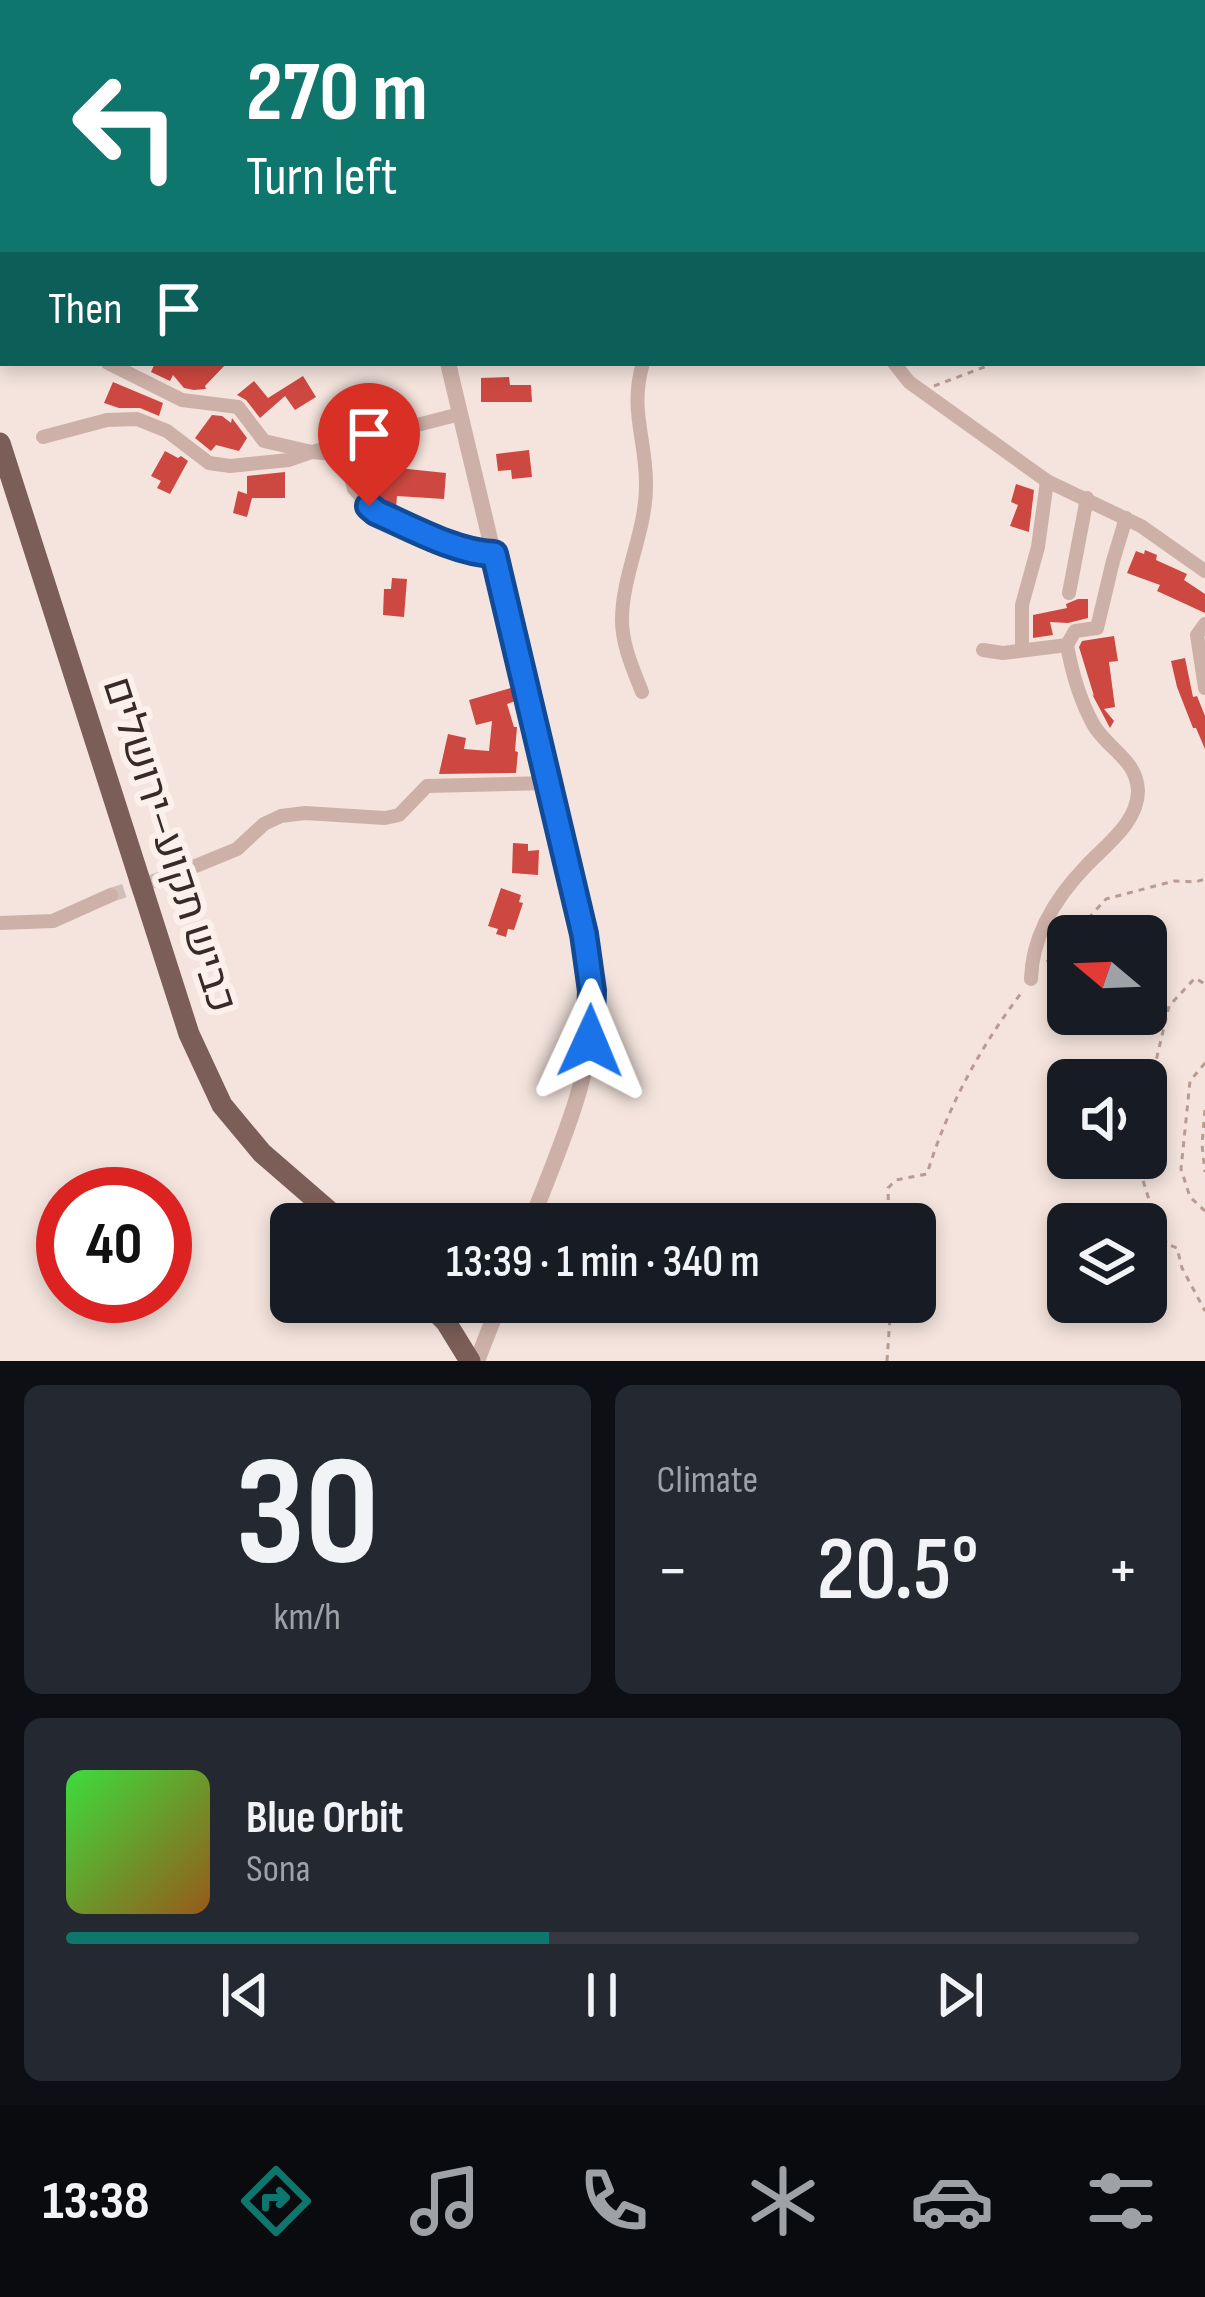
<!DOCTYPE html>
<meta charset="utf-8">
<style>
:root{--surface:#171b24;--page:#242831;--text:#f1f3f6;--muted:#9ea1a6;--line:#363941;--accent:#0f766e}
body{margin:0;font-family:"Sofia Sans Condensed",Heebo,sans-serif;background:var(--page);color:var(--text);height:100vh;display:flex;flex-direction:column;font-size:45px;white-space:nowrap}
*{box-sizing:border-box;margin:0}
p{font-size:39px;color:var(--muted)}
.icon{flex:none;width:66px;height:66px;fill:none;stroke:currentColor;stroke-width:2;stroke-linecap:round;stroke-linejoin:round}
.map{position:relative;height:1361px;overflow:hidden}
.details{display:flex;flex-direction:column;gap:24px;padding:24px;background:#0d0f14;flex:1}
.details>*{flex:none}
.guide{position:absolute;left:0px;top:0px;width:1206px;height:366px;box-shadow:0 6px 18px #0003;background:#0f766e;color:#fff;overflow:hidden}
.needle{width:78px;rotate:289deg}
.tools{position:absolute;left:1047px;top:915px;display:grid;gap:24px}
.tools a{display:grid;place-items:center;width:120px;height:120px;border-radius:18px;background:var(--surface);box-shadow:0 6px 18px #0003;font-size:60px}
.speed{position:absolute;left:36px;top:1167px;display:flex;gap:24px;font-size:60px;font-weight:700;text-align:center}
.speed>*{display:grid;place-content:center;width:156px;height:156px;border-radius:50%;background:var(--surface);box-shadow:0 6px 18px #0003;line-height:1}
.speed .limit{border:18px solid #d22;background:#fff;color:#111}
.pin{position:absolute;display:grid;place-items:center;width:102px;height:102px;color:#fff;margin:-123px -51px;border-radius:50% 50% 50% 0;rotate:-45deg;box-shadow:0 0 12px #0007}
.pin .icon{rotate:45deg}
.me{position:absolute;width:132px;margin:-66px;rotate:1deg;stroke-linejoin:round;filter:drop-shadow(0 0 9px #0008)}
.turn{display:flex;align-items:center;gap:42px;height:252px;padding:0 48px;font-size:54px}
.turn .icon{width:156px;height:156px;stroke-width:2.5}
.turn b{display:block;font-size:84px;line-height:102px}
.then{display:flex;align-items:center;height:114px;padding:0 48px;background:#0003;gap:24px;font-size:45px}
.big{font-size:90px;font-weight:600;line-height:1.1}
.details .tile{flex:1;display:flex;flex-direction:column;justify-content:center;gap:18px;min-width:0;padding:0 42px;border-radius:18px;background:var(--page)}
.details .dial{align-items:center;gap:0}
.dial b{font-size:156px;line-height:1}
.song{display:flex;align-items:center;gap:36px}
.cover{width:144px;height:144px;border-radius:18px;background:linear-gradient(135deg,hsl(120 70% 55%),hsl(30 70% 35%))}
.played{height:12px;border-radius:6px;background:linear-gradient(90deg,var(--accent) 45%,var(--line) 45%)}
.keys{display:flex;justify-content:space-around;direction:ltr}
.heat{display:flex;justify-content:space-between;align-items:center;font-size:66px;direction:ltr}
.details .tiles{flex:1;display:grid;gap:24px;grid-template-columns:1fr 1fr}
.tile:last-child{grid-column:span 2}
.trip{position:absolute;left:270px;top:1203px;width:666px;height:120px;border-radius:18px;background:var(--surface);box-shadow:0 6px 18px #0003;font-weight:600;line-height:120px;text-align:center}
.tab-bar{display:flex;height:192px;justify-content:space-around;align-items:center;background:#090b0e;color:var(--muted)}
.tab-bar .icon{width:84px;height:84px}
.tab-bar .on{color:var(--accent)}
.tab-bar b{font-size:54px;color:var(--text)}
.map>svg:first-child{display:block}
</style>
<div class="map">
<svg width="1205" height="1361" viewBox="0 0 1205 1361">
<rect width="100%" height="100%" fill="#f4e4dd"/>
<g fill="#cd4841">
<path d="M155 363H227L205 386 206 389 194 390 184 388 173 375 170 381 151 372Z"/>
<path d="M303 376 316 397 295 410 285 396 260 418 246 400 237 395 254 381 268 398Z"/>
<path d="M509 377 510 385H531L532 402H481V378Z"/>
<path d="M113 382 163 403 159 416 140 408H119L104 403Z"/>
<path d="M212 415 222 416 231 423 232 418 247 438 239 451 216 445 211 451 195 438Z"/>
<path d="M529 450 532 477 512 479 511 470 498 471 496 454Z"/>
<path d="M165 451 178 458 181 456 188 461 170 494 157 488 161 481 151 476Z"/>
<path d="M357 456 391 458V464H398V468L446 473 444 499 397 496 396 508 382 502 374 494 375 480H363Z"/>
<path d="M285 472V498H252L247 517 233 513 238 491 247 494V476Z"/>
<path d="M1016 484 1034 490 1029 532 1010 526 1018 505 1011 502Z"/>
<path d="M1145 550 1157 555 1156 560 1187 574 1184 580 1205 594V613L1157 591 1160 585 1127 573 1136 551 1144 554Z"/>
<path d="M392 578 407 579 404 617 383 615 384 589H391Z"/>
<path d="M1078 599H1088V618L1068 623 1050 622 1053 635 1033 638V615L1067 608 1066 604Z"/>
<path d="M1114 636 1118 661 1109 662 1115 707 1104 709 1114 721 1110 728 1092 694 1094 696 1079 647 1082 641Z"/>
<path d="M1185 658 1193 697 1197 696 1205 716V749L1196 728H1193L1177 687 1171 661Z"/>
<path d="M511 688 515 701 507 704 514 727H517L515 751 518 752 516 773 439 774 448 734 466 738 464 749 489 751 492 721 476 725 469 700Z"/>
<path d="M513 843 528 844V851L539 850 538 875 512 873Z"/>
<path d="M501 888 521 895 519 902 523 903 514 930 508 929 506 937 496 934 498 929 488 926Z"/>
</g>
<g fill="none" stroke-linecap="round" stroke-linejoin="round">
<path stroke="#cfbfb9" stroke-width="14" stroke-dasharray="14 7" stroke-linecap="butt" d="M111 895 181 872"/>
<g stroke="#b99b92" stroke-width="3" stroke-dasharray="6 6" stroke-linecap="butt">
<path d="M1203 298 1205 297"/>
<path d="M934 386 995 363"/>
<path d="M1072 936 1106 899 1174 881 1195 882 1205 879"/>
<path d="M1047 962 1068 940"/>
<path d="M1205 1063 1190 1081 1181 1169 1190 1197 1205 1211"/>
<path d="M1146 1080 1155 1065 1169 1006 1195 978 1205 984"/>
<path d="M1205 1110 1202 1144 1205 1172"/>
<path d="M1136 1158 1155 1219 1167 1244 1177 1248 1182 1268 1205 1311"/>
<path d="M889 1224 888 1188 896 1180 927 1174C947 1108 980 1047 1022 992"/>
<path d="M887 1361 891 1302"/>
</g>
<g stroke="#cdb1a8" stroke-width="14">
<path d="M546 0 549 3"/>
<path d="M53 3 55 0"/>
<path d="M185 3 186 0"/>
<path d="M407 3 410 0"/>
<path d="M1156 3 1158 0"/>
<path d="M0 15 3 7"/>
<path d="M0 88H3"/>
<path d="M108 363 182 400 238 407 264 441 312 452 460 414"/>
<path d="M894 363 909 382 1047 481 1141 526 1205 571"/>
<path d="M43 437 107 420 137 419 167 431 209 463 230 466 289 460 312 452 345 455 354 489 376 512 481 553H494"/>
<path d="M1069 593 1087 498"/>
<path d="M1205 624 1197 635 1205 688"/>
<path d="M983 650 1003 653 1067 645"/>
<path d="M1022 650V605L1038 547 1047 481"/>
<path d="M642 692C633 669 622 645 622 620 622 574 647 530 646 483 646 438 629 410 643 363"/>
<path d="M181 872 237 849 264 824 281 816 305 813 385 818 399 815 427 786 548 783"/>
<path d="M0 923 53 921 111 895"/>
<path d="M1031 979C1032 935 1057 896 1087 865 1106 845 1138 822 1138 791 1137 759 1107 749 1093 724 1080 700 1072 673 1067 645L1075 631 1097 628 1113 561 1126 518"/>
</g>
<g stroke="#cdb1a8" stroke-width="16">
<path d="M328 0 330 3"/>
<path d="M448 363 584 934C586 953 591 971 592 990 597 1071 558 1150 530 1224"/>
<path d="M477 1361 500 1302"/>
</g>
<g stroke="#7c5e58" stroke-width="21">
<path d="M0 443 189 1034 222 1105 262 1153 344 1224"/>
<path d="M426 1302 446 1322 470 1361"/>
</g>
</g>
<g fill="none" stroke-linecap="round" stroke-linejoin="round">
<defs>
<path id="route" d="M369 506 376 512C410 527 457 553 494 554L584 934 592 991 590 1041"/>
</defs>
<use href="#route" stroke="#114b97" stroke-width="30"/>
<use href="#route" stroke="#1a73e8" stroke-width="21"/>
</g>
<g text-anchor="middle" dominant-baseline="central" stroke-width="12" stroke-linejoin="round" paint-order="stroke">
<g font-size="42" fill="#392a28" stroke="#fbf0ea">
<text transform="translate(169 845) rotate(72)">כביש תקוע–ירושלים</text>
</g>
</g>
</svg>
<div class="tools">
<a><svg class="needle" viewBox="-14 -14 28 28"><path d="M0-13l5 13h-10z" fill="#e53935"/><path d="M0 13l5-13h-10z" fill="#9ea1a6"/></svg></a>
<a><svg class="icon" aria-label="sound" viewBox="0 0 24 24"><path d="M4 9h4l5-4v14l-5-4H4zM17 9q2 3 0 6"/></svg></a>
<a><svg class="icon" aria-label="layers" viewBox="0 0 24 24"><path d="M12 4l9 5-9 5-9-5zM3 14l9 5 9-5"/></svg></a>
</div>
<div class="speed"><div class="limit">40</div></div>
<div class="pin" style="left:369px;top:506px;background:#d93025"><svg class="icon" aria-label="arrive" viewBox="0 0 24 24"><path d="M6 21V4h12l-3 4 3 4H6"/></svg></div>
<svg class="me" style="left:590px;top:1041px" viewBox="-20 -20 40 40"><path d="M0-17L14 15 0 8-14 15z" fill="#1a73e8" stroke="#fff" stroke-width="4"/></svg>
<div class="trip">13:39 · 1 min · 340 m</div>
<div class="guide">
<div class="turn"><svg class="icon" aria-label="left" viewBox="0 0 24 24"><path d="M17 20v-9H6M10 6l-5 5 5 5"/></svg><div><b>270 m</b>Turn left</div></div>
<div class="then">Then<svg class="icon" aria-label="arrive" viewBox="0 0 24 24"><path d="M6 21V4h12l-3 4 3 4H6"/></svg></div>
</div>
</div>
<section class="details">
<div class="tiles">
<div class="tile dial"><b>30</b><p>km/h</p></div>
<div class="tile"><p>Climate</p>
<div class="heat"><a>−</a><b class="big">20.5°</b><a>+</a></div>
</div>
<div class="tile">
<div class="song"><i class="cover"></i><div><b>Blue Orbit</b><p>Sona</p></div></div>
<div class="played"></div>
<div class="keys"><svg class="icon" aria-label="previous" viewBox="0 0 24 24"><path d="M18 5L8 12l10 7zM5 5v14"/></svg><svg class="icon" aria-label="pause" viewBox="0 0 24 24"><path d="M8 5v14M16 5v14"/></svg><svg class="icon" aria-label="next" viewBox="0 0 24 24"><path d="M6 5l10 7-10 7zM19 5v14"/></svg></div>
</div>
</div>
</section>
<nav class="tab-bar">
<b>13:38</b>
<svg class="icon on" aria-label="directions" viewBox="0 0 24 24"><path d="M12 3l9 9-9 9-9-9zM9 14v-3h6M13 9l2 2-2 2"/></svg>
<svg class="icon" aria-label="music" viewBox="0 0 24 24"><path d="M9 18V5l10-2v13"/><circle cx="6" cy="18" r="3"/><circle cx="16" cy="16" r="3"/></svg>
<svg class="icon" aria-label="phone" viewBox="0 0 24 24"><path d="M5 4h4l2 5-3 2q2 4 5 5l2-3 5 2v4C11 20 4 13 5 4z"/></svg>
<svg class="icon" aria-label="climate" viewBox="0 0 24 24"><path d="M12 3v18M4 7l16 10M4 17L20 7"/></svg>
<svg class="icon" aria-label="car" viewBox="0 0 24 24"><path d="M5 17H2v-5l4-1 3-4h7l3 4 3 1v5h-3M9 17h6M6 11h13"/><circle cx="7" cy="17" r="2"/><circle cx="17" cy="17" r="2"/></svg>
<svg class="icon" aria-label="filters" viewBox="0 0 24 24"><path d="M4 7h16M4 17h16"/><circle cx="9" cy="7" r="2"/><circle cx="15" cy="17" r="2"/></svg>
</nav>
